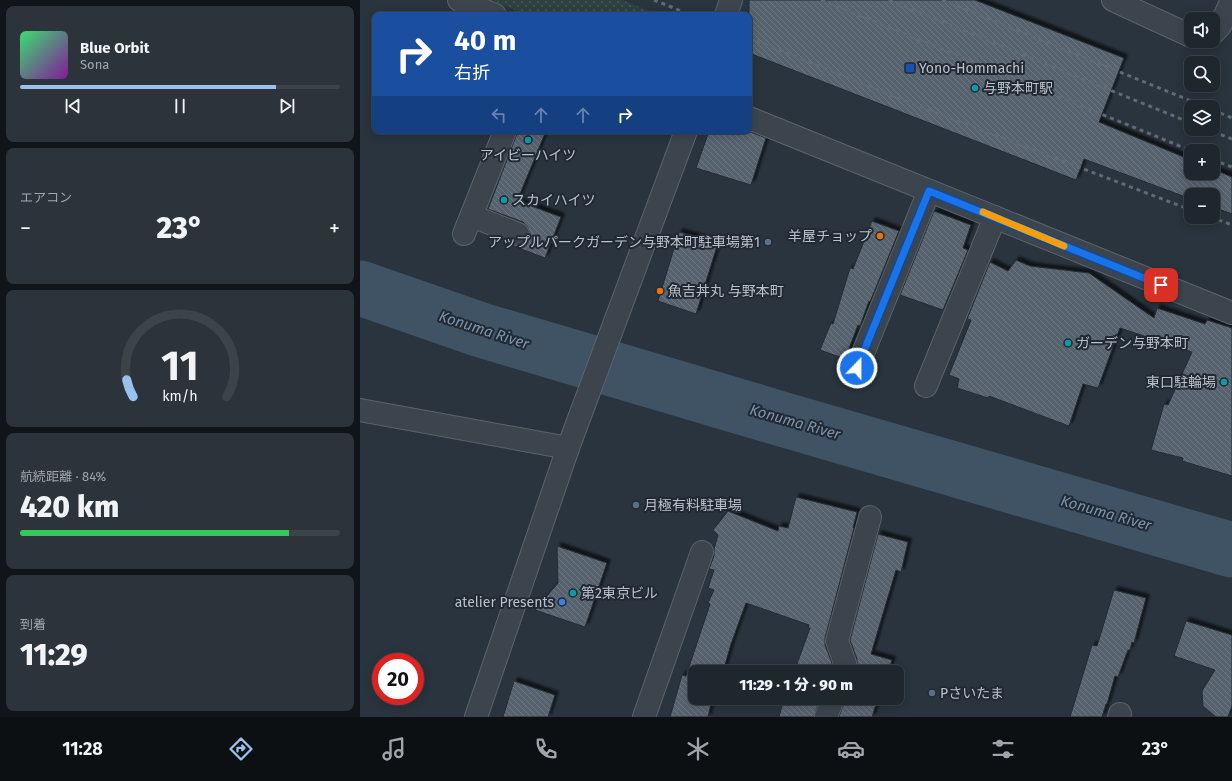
<!DOCTYPE html>
<html lang="ja">
<meta charset="utf-8">
<style>
:root{--surface:#1f272e;--page:#2c333a;--text:#f1f3f6;--muted:#a1a5aa;--line:#3c444a;--accent:#99c1ed}
body{margin:0;font-family:"Fira Sans","Noto Sans JP",sans-serif;background:var(--page);color:var(--text);height:100vh;display:flex;flex-direction:column;font-size:15px;white-space:nowrap}
*{box-sizing:border-box;margin:0}
p{font-size:13px;color:var(--muted)}
.icon{flex:none;width:22px;height:22px;fill:none;stroke:currentColor;stroke-width:2;stroke-linecap:round;stroke-linejoin:round}
.map{position:relative;flex:1;overflow:hidden}
.details{display:flex;flex-direction:column;gap:6px;padding:6px;background:#111519;width:360px}
.details>*{flex:none}
.guide{position:absolute;left:12px;top:12px;width:380px;height:122px;border-radius:8px;box-shadow:0 2px 10px #0003,0 0 0 1px var(--line);background:#1a4fa0;color:#fff;overflow:hidden}
.controls{position:absolute;left:824px;top:12px;display:grid;gap:8px}
.controls a{display:grid;place-items:center;width:36px;height:36px;border-radius:8px;background:var(--surface);box-shadow:0 2px 10px #0003,0 0 0 1px var(--line);font-size:20px}
.speed{position:absolute;left:12px;top:653px;display:flex;gap:8px;font-size:20px;font-weight:700;text-align:center}
.speed>*{display:grid;place-content:center;width:52px;height:52px;border-radius:50%;background:var(--surface);box-shadow:0 2px 10px #0003,0 0 0 1px var(--line);line-height:1}
.speed .limit{border:6px solid #d22;background:#fff;color:#111}
.pin{position:absolute;display:grid;place-items:center;width:34px;height:34px;color:#fff;margin:-17px;border-radius:8px;box-shadow:0 2px 6px #0006}
.me{position:absolute;width:44px;margin:-22px;rotate:22deg;stroke-linejoin:round;filter:drop-shadow(0 0 3px #0008)}
.turn{display:flex;align-items:center;gap:14px;height:84px;padding:0 16px;font-size:18px}
.turn .icon{width:52px;height:52px;stroke-width:2.5}
.turn b{display:block;font-size:28px;line-height:34px}
.lanes{display:flex;align-items:center;height:38px;padding:0 16px;background:#0003;justify-content:center;gap:20px;direction:ltr}
.lanes .off{opacity:.35}
.big{font-size:30px;font-weight:800;line-height:1.1}
.details .widget{flex:1;display:flex;flex-direction:column;justify-content:center;gap:6px;min-width:0;padding:0 14px;border-radius:8px;background:var(--page)}
.details .dial{align-items:center;gap:0}
.dial svg{height:104px;overflow:visible;fill:none;stroke:var(--line);stroke-width:7;stroke-linecap:round;text-anchor:middle}
.dial text{fill:var(--text);stroke:none}
.song{display:flex;align-items:center;gap:12px}
.cover{width:48px;height:48px;border-radius:6px;background:linear-gradient(135deg,hsl(140 70% 55%),hsl(290 70% 35%))}
.played{height:4px;border-radius:2px;background:linear-gradient(90deg,var(--accent) 80%,var(--line) 80%)}
.keys{display:flex;justify-content:space-around;direction:ltr}
.heat{display:flex;justify-content:space-between;align-items:center;font-size:22px;direction:ltr}
.charge{height:6px;border-radius:3px;background:linear-gradient(90deg,#34c759 84%,var(--line) 0)}
.trip{position:absolute;left:328px;top:665px;width:216px;height:40px;border-radius:8px;background:var(--surface);box-shadow:0 2px 10px #0003,0 0 0 1px var(--line);font-weight:800;line-height:40px;text-align:center}
.tab-bar{display:flex;height:64px;justify-content:space-around;align-items:center;background:#0c1012;color:var(--muted)}
.tab-bar .icon{width:28px;height:28px}
.tab-bar .active{color:var(--accent)}
.tab-bar b{font-size:18px;color:var(--text)}
main{display:flex;flex:1;min-height:0}
.map>svg:first-child{display:block}
</style>
<main>
<section class="details">
<div class="widget">
<div class="song"><i class="cover"></i><div><b>Blue Orbit</b><p>Sona</p></div></div>
<div class="played"></div>
<div class="keys"><svg class="icon" aria-label="previous" viewBox="0 0 24 24"><path d="M18 5L8 12l10 7zM5 5v14"/></svg><svg class="icon" aria-label="pause" viewBox="0 0 24 24"><path d="M8 5v14M16 5v14"/></svg><svg class="icon" aria-label="next" viewBox="0 0 24 24"><path d="M6 5l10 7-10 7zM19 5v14"/></svg></div>
</div>
<div class="widget"><p>エアコン</p>
<div class="heat"><a>−</a><b class="big">23°</b><a>+</a></div>
</div>
<div class="widget dial"><svg viewBox="0 0 100 80">
<path d="M14 69A42 42 0 1 1 86 69"/>
<path d="M14 69A42 42 0 0 1 9 56" stroke="#99c1ed"/>
<text x="50" y="56" font-size="32" font-weight="700">11</text>
<text x="50" y="72" font-size="11">km/h</text>
</svg></div>
<div class="widget"><p>航続距離 · 84%</p><b class="big">420 km</b><div class="charge"></div></div>
<div class="widget"><p>到着</p><b class="big">11:29</b></div>
</section>
<div class="map">
<svg width="872" height="717" viewBox="0 0 872 717">
<defs>
<pattern id="green-dots" width="8" height="8" patternUnits="userSpaceOnUse"><rect width="8" height="8" fill="#2c4140"/><path d="M2 2h.1M6 6h.1" fill="none" stroke="#485b5a" stroke-width="1.8" stroke-linecap="round"/></pattern>
<pattern id="building-back-hatch" width="6" height="6" patternUnits="userSpaceOnUse"><rect width="6" height="6" fill="#57626e"/><path d="M-1 5l2 2M0 0l6 6M5-1l2 2" fill="none" stroke="#6d7781"/></pattern>
<filter id="shadow"><feDropShadow dx="3.5" dy="-3.5" stdDeviation="1" flood-color="#0009"/></filter>
</defs>
<rect width="100%" height="100%" fill="#29343e"/>
<path fill="url(#green-dots)" d="M130 0H262L300 15H167Z"/>
<g fill="none" stroke-linecap="round" stroke-linejoin="round">
<path stroke="#405365" stroke-width="55" d="M0 288 121 330 425 420 872 550"/>
</g>
<g fill="url(#building-back-hatch)" stroke="#232c36" filter="url(#shadow)">
<path d="M389 0H615L764 58 739 122 831 160V173H853V169L872 177V214L853 207V195H831V199L724 159 716 180 389 53Z"/>
<path d="M158 131H186L160 194V195L158 201 201 217 185 258 156 247 165 244 169 239 170 233 167 226 163 222 128 209Z"/>
<path d="M349 131H388L406 138 391 185 336 168Z"/>
<path d="M574 211 611 225 603 248 608 250 583 310 540 295Z"/>
<path d="M512 221 539 231 510 302 509 301 500 326 498 325 485 359 460 350 471 323 473 324 490 268 493 269Z"/>
<path d="M319 232 358 243 336 314 298 301Z"/>
<path d="M656 260 670 266 729 273 794 318 797 308 845 324 847 320 872 328V476L822 461 823 458 791 450 804 404 808 405 832 352 760 328 738 388 723 384 709 426 629 396 628 398 597 388 599 379 589 375 611 320 607 319 630 262 648 271Z"/>
<path d="M436 497 497 512 493 528H494L465 638V645L472 663 470 672H434L450 628H448L449 625 386 603 371 644 363 672H335V698H355V700L352 699 348 717H310L322 675 326 676 350 604 348 603 354 590 348 588 354 570 349 569 354 556V549L358 535 353 530 368 511 418 531 419 526 428 528Z"/>
<path d="M518 534 548 542 541 572 536 570 511 654 532 660 528 672H495L497 666V659L490 640Z"/>
<path d="M197 546 247 563 225 627 175 610 198 583Z"/>
<path d="M754 590 786 598 774 643 772 642 770 650H768L758 677 755 676 747 704H746L742 717H710L732 645 737 646Z"/>
<path d="M826 621 872 635V706L868 717H856L843 706 842 691 855 670 814 656Z"/>
<path d="M154 681 195 695 188 717H143Z"/>
<path d="M424 698H460L454 717H419Z"/>
<path d="M485 698H518L512 717H479Z"/>
</g>
<g fill="none" stroke-linecap="round" stroke-linejoin="round">
<defs>
<g id="minor">
<path d="M99 0 135 15"/>
<path d="M753 0 831 36"/>
<path d="M366 15 371 0"/>
<path d="M853 33 860 26 872 0"/>
<path d="M389 118 872 313"/>
<path d="M112 216 158 234"/>
<path d="M104 234 145 131"/>
<path d="M497 368 569 191"/>
<path d="M566 386 635 217"/>
<path d="M0 410 208 448"/>
<path d="M482 672 485 663 477 641 510 517"/>
<path d="M116 717 208 448 326 131"/>
<path d="M284 717 342 552"/>
<path d="M466 717 473 698"/>
<path d="M759 717 760 714"/>
</g>
</defs>
<use href="#minor" stroke="#5a636c" stroke-width="24"/>
<use href="#minor" stroke="#3c454e" stroke-width="22"/>
<g stroke="#5f6a75" stroke-width="3" stroke-dasharray="4 4" stroke-linecap="butt">
<path d="M294 0 331 15"/>
<path d="M461 0 832 151"/>
<path d="M529 0 831 123"/>
<path d="M582 0 846 107"/>
<path d="M389 38 540 99 831 210"/>
<path d="M853 110 872 118"/>
<path d="M846 129 872 139"/>
<path d="M853 160 872 167"/>
<path d="M851 217 872 225"/>
</g>
</g>
<g fill="none" stroke-linecap="round" stroke-linejoin="round">
<defs>
<path id="route" d="M497 368 569 191 801 285"/>
</defs>
<use href="#route" stroke="#114b97" stroke-width="10"/>
<use href="#route" stroke="#1a73e8" stroke-width="7"/>
<path stroke="#f59e0b" stroke-width="7" d="M623 212 704 246"/>
</g>
<rect fill="#1a4fb4" stroke="#212a34" stroke-width="1.5" x="545" y="63" width="10" height="10" rx="2"/>
<g fill="#0f9aa8" stroke="#212a34" stroke-width="1.5">
<circle cx="615" cy="88" r="4"/>
<circle cx="168" cy="140" r="4"/>
<circle cx="144" cy="200" r="4"/>
<circle cx="708" cy="343" r="4"/>
<circle cx="864" cy="382" r="4"/>
<circle cx="213" cy="593" r="4"/>
</g>
<g fill="#e8710a" stroke="#212a34" stroke-width="1.5">
<circle cx="520" cy="236" r="4"/>
<circle cx="300" cy="291" r="4"/>
</g>
<g fill="#5c6f8a" stroke="#212a34" stroke-width="1.5">
<circle cx="408" cy="242" r="4"/>
<circle cx="276" cy="505" r="4"/>
<circle cx="572" cy="693" r="4"/>
</g>
<circle fill="#3f7fe0" stroke="#212a34" stroke-width="1.5" cx="202" cy="602" r="4"/>
<g text-anchor="middle" dominant-baseline="central" stroke-width="4" stroke-linejoin="round" paint-order="stroke">
<g font-size="14" fill="#b9c0c9" stroke="#212a34" text-anchor="start">
<text x="559" y="68">Yono-Hommachi</text>
<text x="623" y="88">与野本町駅</text>
<text x="168" y="155" text-anchor="middle">アイビーハイツ</text>
<text x="152" y="200">スカイハイツ</text>
<text x="512" y="236" text-anchor="end">羊屋チョップ</text>
<text x="400" y="242" text-anchor="end">アップルパークガーデン与野本町駐車場第1</text>
<text x="308" y="291">魚吉丼丸 与野本町</text>
<text x="716" y="343">ガーデン与野本町</text>
<text x="856" y="382" text-anchor="end">東口駐輪場</text>
<text x="284" y="505">月極有料駐車場</text>
<text x="221" y="593">第2東京ビル</text>
<text x="194" y="602" text-anchor="end">atelier Presents</text>
<text x="580" y="693">Pさいたま</text>
</g>
<g font-size="15" font-style="italic" fill="#7d93a9" stroke="#212a34">
<text transform="translate(124 330) rotate(18)">Konuma River</text>
<text transform="translate(435 422) rotate(16)">Konuma River</text>
<text transform="translate(746 513) rotate(16)">Konuma River</text>
</g>
</g>
</svg>
<div class="controls">
<a><svg class="icon" aria-label="sound" viewBox="0 0 24 24"><path d="M4 9h4l5-4v14l-5-4H4zM17 9q2 3 0 6"/></svg></a>
<a><svg class="icon" aria-label="search" viewBox="0 0 24 24"><circle cx="10" cy="10" r="6"/><path d="M15 15l6 6"/></svg></a>
<a><svg class="icon" aria-label="layers" viewBox="0 0 24 24"><path d="M12 4l9 5-9 5-9-5zM3 14l9 5 9-5"/></svg></a>
<a>+</a>
<a>−</a>
</div>
<div class="speed"><div class="limit">20</div></div>
<div class="pin" style="left:801px;top:285px;background:#d93025"><svg class="icon" aria-label="arrive" viewBox="0 0 24 24"><path d="M6 21V4h12l-3 4 3 4H6"/></svg></div>
<svg class="me" style="left:497px;top:368px" viewBox="-20 -20 40 40"><circle r="17" fill="#1a73e8" stroke="#fff" stroke-width="3"/><path d="M0-11L8 9 0 5-8 9z" fill="#fff"/></svg>
<div class="trip">11:29 · 1 分 · 90 m</div>
<div class="guide">
<div class="turn"><svg class="icon" aria-label="right" viewBox="0 0 24 24"><path d="M7 20v-9h11M14 6l5 5-5 5"/></svg><div><b>40 m</b>右折</div></div>
<div class="lanes"><svg class="icon off" aria-label="left" viewBox="0 0 24 24"><path d="M17 20v-9H6M10 6l-5 5 5 5"/></svg><svg class="icon off" aria-label="ahead" viewBox="0 0 24 24"><path d="M12 20V5M6 11l6-6 6 6"/></svg><svg class="icon off" aria-label="ahead" viewBox="0 0 24 24"><path d="M12 20V5M6 11l6-6 6 6"/></svg><svg class="icon" aria-label="right" viewBox="0 0 24 24"><path d="M7 20v-9h11M14 6l5 5-5 5"/></svg></div>
</div>
</div>
</main>
<nav class="tab-bar">
<b>11:28</b>
<svg class="icon active" aria-label="directions" viewBox="0 0 24 24"><path d="M12 3l9 9-9 9-9-9zM9 14v-3h6M13 9l2 2-2 2"/></svg>
<svg class="icon" aria-label="music" viewBox="0 0 24 24"><path d="M9 18V5l10-2v13"/><circle cx="6" cy="18" r="3"/><circle cx="16" cy="16" r="3"/></svg>
<svg class="icon" aria-label="phone" viewBox="0 0 24 24"><path d="M5 4h4l2 5-3 2q2 4 5 5l2-3 5 2v4C11 20 4 13 5 4z"/></svg>
<svg class="icon" aria-label="climate" viewBox="0 0 24 24"><path d="M12 3v18M4 7l16 10M4 17L20 7"/></svg>
<svg class="icon" aria-label="car" viewBox="0 0 24 24"><path d="M5 17H2v-5l4-1 3-4h7l3 4 3 1v5h-3M9 17h6M6 11h13"/><circle cx="7" cy="17" r="2"/><circle cx="17" cy="17" r="2"/></svg>
<svg class="icon" aria-label="filters" viewBox="0 0 24 24"><path d="M4 7h16M4 17h16"/><circle cx="9" cy="7" r="2"/><circle cx="15" cy="17" r="2"/></svg>
<b>23°</b>
</nav>
